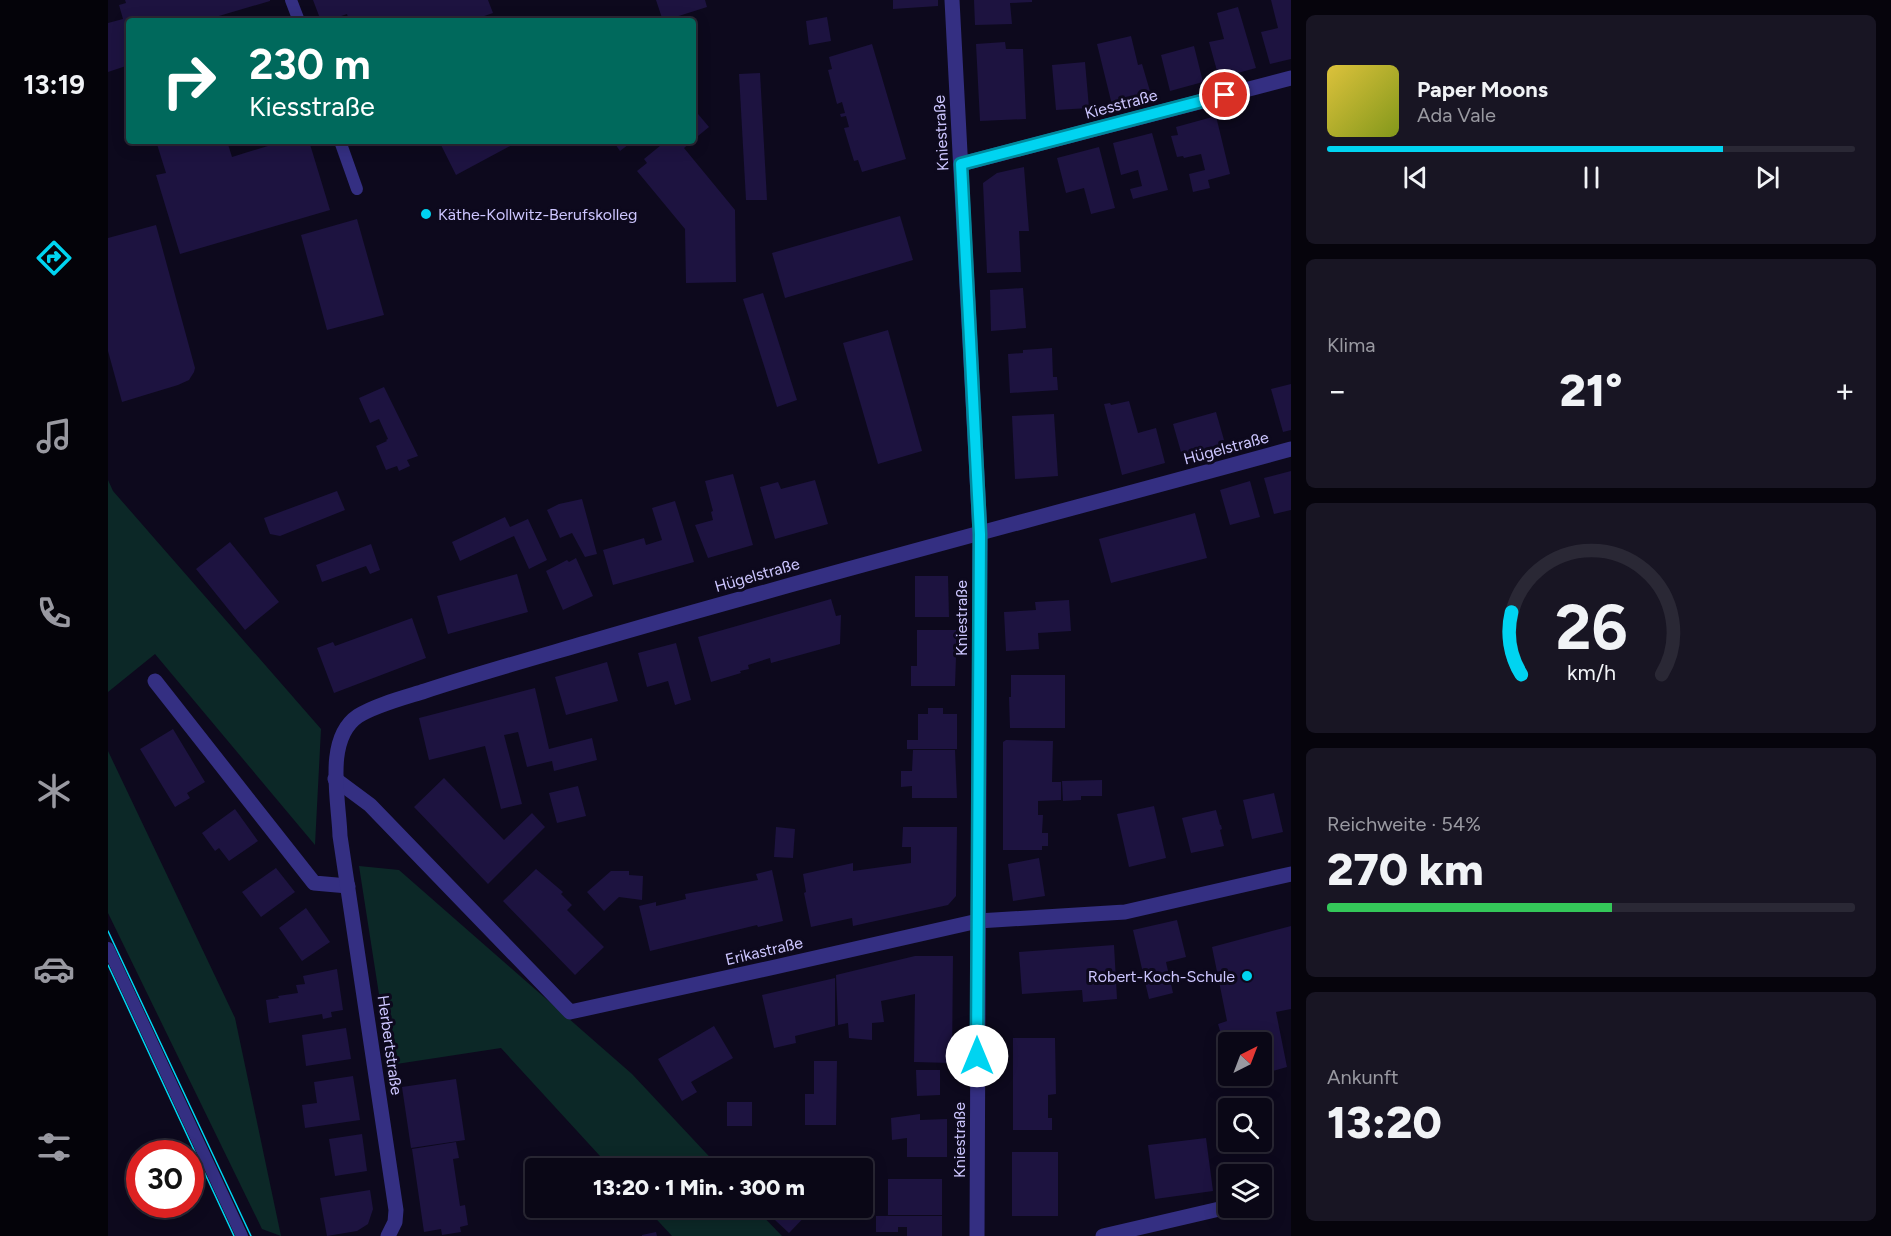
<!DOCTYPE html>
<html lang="de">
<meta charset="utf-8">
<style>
:root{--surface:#0a0716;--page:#181523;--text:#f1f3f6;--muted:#9999a1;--line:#2a2835;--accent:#00d4f1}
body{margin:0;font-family:Figtree,sans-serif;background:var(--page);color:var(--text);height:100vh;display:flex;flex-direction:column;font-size:22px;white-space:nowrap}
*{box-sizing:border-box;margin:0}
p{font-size:20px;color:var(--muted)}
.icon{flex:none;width:33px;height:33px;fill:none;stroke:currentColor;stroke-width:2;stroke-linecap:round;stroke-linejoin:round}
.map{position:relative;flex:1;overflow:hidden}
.drawer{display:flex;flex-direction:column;gap:15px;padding:15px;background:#06040c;width:600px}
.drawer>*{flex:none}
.hud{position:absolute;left:18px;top:18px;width:570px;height:126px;border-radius:6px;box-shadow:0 3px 15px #0003,0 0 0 2px var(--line);background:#00695c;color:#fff;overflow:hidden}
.needle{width:39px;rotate:42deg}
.tools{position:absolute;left:1110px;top:1032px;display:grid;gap:12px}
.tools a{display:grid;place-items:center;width:54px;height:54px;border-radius:6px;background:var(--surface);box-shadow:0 3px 15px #0003,0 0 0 2px var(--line);font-size:30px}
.speed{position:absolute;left:18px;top:1140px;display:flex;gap:12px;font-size:30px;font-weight:700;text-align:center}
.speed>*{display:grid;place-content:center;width:78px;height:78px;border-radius:50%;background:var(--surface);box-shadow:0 3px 15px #0003,0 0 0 2px var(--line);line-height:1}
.speed .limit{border:9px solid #d22;background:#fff;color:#111}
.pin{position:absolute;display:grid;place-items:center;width:51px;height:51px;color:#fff;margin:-26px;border:3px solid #fff;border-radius:50%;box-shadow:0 2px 6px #0007}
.me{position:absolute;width:66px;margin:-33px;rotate:0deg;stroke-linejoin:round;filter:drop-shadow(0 0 4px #0008)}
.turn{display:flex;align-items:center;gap:21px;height:126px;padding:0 24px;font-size:27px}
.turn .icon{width:78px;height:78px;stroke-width:2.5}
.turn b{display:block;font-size:42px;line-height:51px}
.big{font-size:45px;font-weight:800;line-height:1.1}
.drawer .widget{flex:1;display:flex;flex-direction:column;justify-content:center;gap:9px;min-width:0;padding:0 21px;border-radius:9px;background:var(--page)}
.drawer .dial{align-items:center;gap:0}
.dial svg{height:156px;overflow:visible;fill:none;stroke:var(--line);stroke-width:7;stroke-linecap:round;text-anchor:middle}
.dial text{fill:var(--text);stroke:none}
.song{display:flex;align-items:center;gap:18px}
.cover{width:72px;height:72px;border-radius:9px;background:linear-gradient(135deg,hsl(50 70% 55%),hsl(70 70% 35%))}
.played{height:6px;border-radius:3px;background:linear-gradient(90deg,var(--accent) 75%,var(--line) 75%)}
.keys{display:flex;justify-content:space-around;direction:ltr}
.heat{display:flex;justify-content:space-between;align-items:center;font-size:33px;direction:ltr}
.charge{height:9px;border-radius:4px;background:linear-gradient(90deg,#34c759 54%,var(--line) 0)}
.trip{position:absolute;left:417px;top:1158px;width:348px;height:60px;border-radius:6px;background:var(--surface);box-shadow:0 3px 15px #0003,0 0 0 2px var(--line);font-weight:800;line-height:60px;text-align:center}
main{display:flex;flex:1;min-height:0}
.tab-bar{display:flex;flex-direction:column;width:108px;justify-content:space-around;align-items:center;background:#040309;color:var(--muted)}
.tab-bar .icon{width:42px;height:42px}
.tab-bar .on{color:var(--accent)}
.tab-bar b{font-size:27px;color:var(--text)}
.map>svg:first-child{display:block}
</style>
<main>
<nav class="tab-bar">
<b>13:19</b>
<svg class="icon on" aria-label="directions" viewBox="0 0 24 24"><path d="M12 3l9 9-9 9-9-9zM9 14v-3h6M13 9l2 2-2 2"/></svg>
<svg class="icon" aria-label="music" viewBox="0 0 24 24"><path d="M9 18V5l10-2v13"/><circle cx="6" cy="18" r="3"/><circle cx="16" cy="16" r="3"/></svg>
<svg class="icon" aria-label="phone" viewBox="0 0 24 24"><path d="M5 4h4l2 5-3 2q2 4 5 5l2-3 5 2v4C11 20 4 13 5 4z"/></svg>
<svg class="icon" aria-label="climate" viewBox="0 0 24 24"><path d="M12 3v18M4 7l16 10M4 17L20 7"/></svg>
<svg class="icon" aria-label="car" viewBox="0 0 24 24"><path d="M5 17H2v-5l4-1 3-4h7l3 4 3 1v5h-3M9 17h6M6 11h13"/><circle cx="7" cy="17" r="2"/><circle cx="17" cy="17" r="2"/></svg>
<svg class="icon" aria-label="filters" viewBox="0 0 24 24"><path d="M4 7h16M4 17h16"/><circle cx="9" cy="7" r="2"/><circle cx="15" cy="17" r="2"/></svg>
</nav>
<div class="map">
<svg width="1183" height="1236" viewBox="0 0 1183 1236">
<rect width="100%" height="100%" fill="#0d091d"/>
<g fill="#0c2827">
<path d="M0 480 5 491 213 729 207 845 47 654 0 692Z"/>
<path d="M0 751 127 1018 173 1236 154 1229 0 913Z"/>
<path d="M251 866 291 870 524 1074 612 1168H503L393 1048 282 1065Z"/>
<path d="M538 1208H647L674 1236H564Z"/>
</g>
<g fill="#1d1340">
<path d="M17 0H162V1L94 21H21V65L0 72V23L15 19 11 5 18 3Z"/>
<path d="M205 0H380L385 13 362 21H241L239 14 219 21H213Z"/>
<path d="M548 0H597L599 7 555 21Z"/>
<path d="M785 0H830V6L785 9Z"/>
<path d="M866 0H924V2L902 3 904 24 867 25Z"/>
<path d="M1163 0H1183V59L1162 64 1153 32 1170 28Z"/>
<path d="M1130 7 1148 68 1111 78 1101 42 1116 39 1109 13Z"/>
<path d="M719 17 723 41 701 45 698 21Z"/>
<path d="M1023 36 1030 65 1034 64 1044 98 1005 109 989 44Z"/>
<path d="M897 42 898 49H915L918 119 872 121 868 44Z"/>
<path d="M764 44 798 159 754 172 750 160 746 161 736 128 741 127 738 116 733 117 732 114 737 113 734 102 729 104 720 70 724 69 721 57Z"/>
<path d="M1086 46 1095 82 1062 91 1053 55Z"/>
<path d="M977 62 981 108 948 110 944 65Z"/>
<path d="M652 73 659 200H638L631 74Z"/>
<path d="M590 114 601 127 585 140V119Z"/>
<path d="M1108 116 1122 174 1100 180 1102 188 1085 192 1081 174 1097 170 1093 154 1076 158 1075 156 1069 157 1063 136 1070 135 1068 127Z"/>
<path d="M1044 133 1060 190 1025 199 1022 189 1034 186 1030 170 1013 175 1005 143Z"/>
<path d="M48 141H119L124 157 176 141H201L222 210 72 254 48 175 58 173Z"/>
<path d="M331 141H402L404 145 348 175Z"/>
<path d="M505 141H525L512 151Z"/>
<path d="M558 141H584L576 148 627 210 628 282 578 283 577 229 529 171 539 163 536 159Z"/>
<path d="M991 147 1007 208 983 214 976 188 958 193 949 158Z"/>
<path d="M916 167 921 231H911L913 272 879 273 875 183 889 173Z"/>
<path d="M792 216 805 260 677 298 664 253Z"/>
<path d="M249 219 276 315 219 330 193 235Z"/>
<path d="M48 225 87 368 86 372 81 380 70 385 14 402 0 351V238Z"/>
<path d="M915 288 918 328 883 331 882 290Z"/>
<path d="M655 293 689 400 669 407 635 299Z"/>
<path d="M780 330 814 451 770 464 735 343Z"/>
<path d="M944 348 945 377H949L950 390 902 393 900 354 915 353V350Z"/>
<path d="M1183 384V430L1175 432 1163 389Z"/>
<path d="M276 387 310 456 299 460 302 466 291 471 289 466 278 470 268 446 279 441 278 440 280 439 271 419 262 423 251 398Z"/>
<path d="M1021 401 1030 433 1048 428 1057 463 1014 475 996 404 1002 403 1003 405Z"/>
<path d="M1108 412 1118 447 1075 459 1065 424Z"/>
<path d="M946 414 950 476 907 479 904 416Z"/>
<path d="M1183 471V510L1166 514 1156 478Z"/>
<path d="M625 474 645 545 600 558 587 525 605 520 603 512 605 511 597 481Z"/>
<path d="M707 480 720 524 667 539 652 487 670 482 673 489Z"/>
<path d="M1142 481 1152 517 1122 525 1112 490Z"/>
<path d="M229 491 237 510 172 536 162 534 156 518Z"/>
<path d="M474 499 489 554 477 557 464 533 452 538 439 510 451 504Z"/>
<path d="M567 501 586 562 505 585 495 550 536 538 538 545 554 540 544 508Z"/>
<path d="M1087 513 1099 558 1003 583 991 539Z"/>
<path d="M397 517 402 527 420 519 439 560 421 569 406 536 352 561 344 542Z"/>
<path d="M122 542 171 602 137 630 88 569Z"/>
<path d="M263 544 272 570 262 574 258 566 214 582 208 565Z"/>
<path d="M468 558 485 596 455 610 438 571 459 560 461 562Z"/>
<path d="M409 574 420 612 340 634 329 596Z"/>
<path d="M807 576H840L841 617H807Z"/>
<path d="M723 599 728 616 733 615 732 644 663 663 662 658 640 665 641 669 632 671 633 673 603 682 590 637Z"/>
<path d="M961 600 963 631 930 633 931 649 898 651 896 612 928 610 927 602Z"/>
<path d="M304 618 318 658 226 693 209 648 225 642 227 646Z"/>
<path d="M809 630H848L850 657H848L847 686H803V666H809Z"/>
<path d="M568 643 583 700 567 705 560 681 539 687 530 653Z"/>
<path d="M499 662 510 701 458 715 447 677Z"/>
<path d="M903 675H957V728H902L901 697H903Z"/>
<path d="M427 688 441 749 484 738 489 760 446 771 444 761 419 767 410 732 396 735 414 804 393 809 377 746 321 760 311 718Z"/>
<path d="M820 708H835V714H849V749H799V740H810V714H820Z"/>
<path d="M65 729 97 782 79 793 82 798 67 807 32 749Z"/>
<path d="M898 740 945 741 944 782H953V800L930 801V815H935L934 833H940V846H934V850H895V742Z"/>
<path d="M805 750H847L849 798H804V786L793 787V771H804Z"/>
<path d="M336 778 396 840 424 813 437 827 380 884 306 807Z"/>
<path d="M994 780V796H973V800L955 801 954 781Z"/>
<path d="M470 786 478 816 449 823 441 793Z"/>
<path d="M1166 793 1175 832 1144 839 1135 800Z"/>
<path d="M1046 806 1058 858 1021 867 1009 814Z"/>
<path d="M127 809 150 841 121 861 111 848 107 851 94 833Z"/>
<path d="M1108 810 1112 825H1113L1114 829 1112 830 1116 846 1083 853 1074 818Z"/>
<path d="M668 827 687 829 685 858 666 857Z"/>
<path d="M795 827H849L848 896 840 905 745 926 744 918 703 927 696 893 698 892 695 874 745 863V871L803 863V847H794Z"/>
<path d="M931 858 937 896 905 901 900 864Z"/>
<path d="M168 868 187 892 153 917 134 892Z"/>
<path d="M428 869 455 892 453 894 464 905 459 910 496 947 467 975 395 901Z"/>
<path d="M664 870 675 921 650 927 649 925 542 951 531 906 548 902V906L578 899 577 894 650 880 648 874Z"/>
<path d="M503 871H521V875L535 876 534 900 511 897 496 911 479 892Z"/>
<path d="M198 908 222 942 194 961 171 928Z"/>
<path d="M1069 920 1078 957 1058 962 1065 993 1041 999 1025 930Z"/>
<path d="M1183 926V1009L1168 1012 1179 1067 1154 1074V1042H1120V1058L1110 1024 1119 1021 1104 947Z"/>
<path d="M1006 945 1009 999 975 1002 974 990 914 994 911 952Z"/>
<path d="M807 956H845L844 1063 806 1062 807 994 773 1001 776 1022 764 1023V1040L741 1038 740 1023 730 1025 728 975Z"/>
<path d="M229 969 235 1010 223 1012 224 1017 215 1019 214 1014 161 1023 158 1000 171 998 170 996 190 993 188 985 197 984 195 976Z"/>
<path d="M727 978V1026L687 1036 688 1043 666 1048 654 995Z"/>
<path d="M606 1026 625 1058 583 1082 589 1092 574 1101 550 1059Z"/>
<path d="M238 1028 243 1059 198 1066 194 1035Z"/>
<path d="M905 1038H947L948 1094 940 1095V1118H944V1130H905Z"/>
<path d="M706 1061H729L728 1125H697V1094H706Z"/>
<path d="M808 1070H832V1095L809 1096Z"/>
<path d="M245 1076 252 1120 197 1128 194 1105 209 1103 206 1082Z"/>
<path d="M1125 1076H1144L1126 1081Z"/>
<path d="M348 1079 357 1140 303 1148 294 1087Z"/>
<rect x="619" y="1102" width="25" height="24"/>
<path d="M812 1114V1120L839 1119V1157H799V1138L784 1140 783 1118Z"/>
<path d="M254 1134 259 1171 227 1176 221 1139Z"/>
<path d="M1098 1138 1105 1191 1047 1199 1040 1145Z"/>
<path d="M348 1142 351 1158 345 1159 352 1206 357 1205 360 1225 352 1227 353 1232 334 1235 333 1229 316 1232 304 1149Z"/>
<rect x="904" y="1152" width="46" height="64"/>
<path d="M663 1156 675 1168H651Z"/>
<path d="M457 1161 458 1168H444V1163Z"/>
<rect x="780" y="1179" width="54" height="36"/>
<path d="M262 1190 265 1209 260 1224 249 1231 219 1236 212 1198Z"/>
<path d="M654 1208H705L681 1233Z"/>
<path d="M768 1216H834V1236H799V1227H790V1232H768Z"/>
<path d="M548 1232 549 1236H534V1235Z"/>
</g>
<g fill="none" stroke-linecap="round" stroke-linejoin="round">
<g stroke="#342f82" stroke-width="12">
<path d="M183 0 191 21"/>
<path d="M232 141 249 189"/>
<path d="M0 948 134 1236"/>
</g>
<g stroke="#342f82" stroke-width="15">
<path d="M844 0 872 534 869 1236"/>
<path d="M853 164 1183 78"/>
<path d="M47 681 206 883 240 886"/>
<path d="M227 779 262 805 462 1012 667 967 870 921 1017 912 1183 874"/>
<path d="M280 1236 287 1222 288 1210 232 836C231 801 216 739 250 716 267 705 298 697 317 691 372 673 426 658 481 642 714 574 949 513 1183 449"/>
<path d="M995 1236 1120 1207"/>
</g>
<g stroke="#00d4f1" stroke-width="1.5">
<path d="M0 931 143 1236"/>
<path d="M0 965 126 1236"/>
</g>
</g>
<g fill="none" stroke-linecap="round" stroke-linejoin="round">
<defs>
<path id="route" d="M869 1056 872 534 853 164 1117 95"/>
</defs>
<use href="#route" stroke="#008a9d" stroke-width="15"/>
<use href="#route" stroke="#00d4f1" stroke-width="10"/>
</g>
<g fill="#00d4f1" stroke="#0d091d" stroke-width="2">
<circle cx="318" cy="214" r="6"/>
<circle cx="1139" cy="976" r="6"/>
</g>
<g text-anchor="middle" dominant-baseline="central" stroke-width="6" stroke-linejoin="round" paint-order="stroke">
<g font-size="16" fill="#cdc6ff" stroke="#0d091d">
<text transform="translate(1013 104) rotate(-15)">Kiesstraße</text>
<text transform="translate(833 133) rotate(-93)">Kniestraße</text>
<text transform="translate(1118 448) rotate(-15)">Hügelstraße</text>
<text transform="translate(649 575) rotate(-16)">Hügelstraße</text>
<text transform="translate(853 618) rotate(-90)">Kniestraße</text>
<text transform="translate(656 951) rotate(-13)">Erikastraße</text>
<text transform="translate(282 1045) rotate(82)">Herbertstraße</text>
<text transform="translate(851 1140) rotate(-90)">Kniestraße</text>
</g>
<g font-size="16" fill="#cdc6ff" stroke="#0d091d" text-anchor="start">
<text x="330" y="214">Käthe-Kollwitz-Berufskolleg</text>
<text x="1127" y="976" text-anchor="end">Robert-Koch-Schule</text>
</g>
</g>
</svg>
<div class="tools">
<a><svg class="needle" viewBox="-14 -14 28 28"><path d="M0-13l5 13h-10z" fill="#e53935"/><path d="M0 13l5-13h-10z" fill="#9999a1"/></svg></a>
<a><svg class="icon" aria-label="search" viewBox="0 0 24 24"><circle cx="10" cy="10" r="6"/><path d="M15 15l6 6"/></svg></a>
<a><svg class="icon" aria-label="layers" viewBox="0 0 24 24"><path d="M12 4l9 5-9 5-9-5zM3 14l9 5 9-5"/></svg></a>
</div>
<div class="speed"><div class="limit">30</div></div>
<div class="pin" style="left:1117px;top:95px;background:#d93025"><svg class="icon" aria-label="arrive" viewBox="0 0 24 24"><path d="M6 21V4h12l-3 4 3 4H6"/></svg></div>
<svg class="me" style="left:869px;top:1056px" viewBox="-20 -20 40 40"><circle r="19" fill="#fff"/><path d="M0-13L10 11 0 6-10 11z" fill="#00d4f1"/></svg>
<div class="trip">13:20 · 1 Min. · 300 m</div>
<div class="hud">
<div class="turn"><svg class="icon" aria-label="right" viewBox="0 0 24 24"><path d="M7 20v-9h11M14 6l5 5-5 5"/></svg><div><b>230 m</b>Kiesstraße</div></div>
</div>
</div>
<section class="drawer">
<div class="widget">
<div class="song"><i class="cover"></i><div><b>Paper Moons</b><p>Ada Vale</p></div></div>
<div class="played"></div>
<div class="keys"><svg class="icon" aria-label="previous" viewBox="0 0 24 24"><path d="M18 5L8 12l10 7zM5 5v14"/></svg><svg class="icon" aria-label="pause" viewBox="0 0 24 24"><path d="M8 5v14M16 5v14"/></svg><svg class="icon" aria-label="next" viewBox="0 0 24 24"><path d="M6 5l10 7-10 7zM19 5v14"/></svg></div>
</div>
<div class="widget"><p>Klima</p>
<div class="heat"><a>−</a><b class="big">21°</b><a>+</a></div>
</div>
<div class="widget dial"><svg viewBox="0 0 100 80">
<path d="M14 69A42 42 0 1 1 86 69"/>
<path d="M14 69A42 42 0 0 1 9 37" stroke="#00d4f1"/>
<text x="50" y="56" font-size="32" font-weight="700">26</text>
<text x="50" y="72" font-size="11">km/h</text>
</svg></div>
<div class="widget"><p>Reichweite · 54%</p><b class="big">270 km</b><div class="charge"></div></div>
<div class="widget"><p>Ankunft</p><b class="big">13:20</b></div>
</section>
</main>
